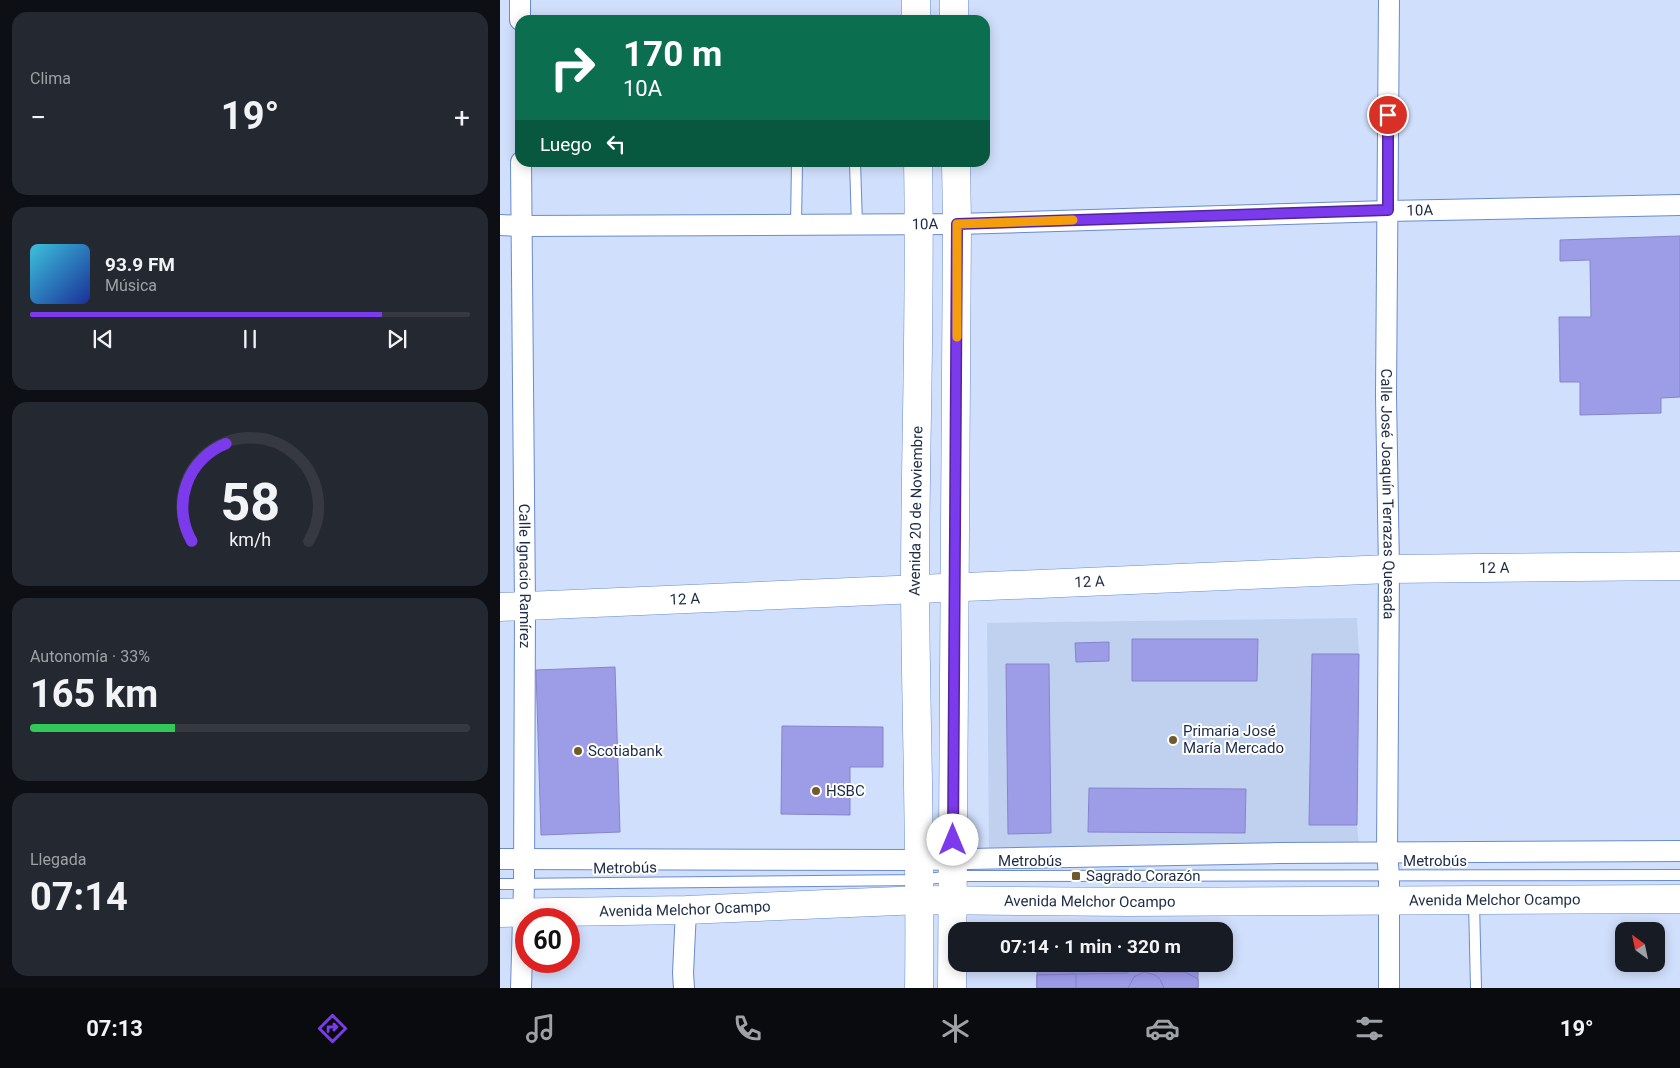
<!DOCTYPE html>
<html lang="es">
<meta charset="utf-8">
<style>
:root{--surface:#171b24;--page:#242831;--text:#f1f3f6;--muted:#9ea1a6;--line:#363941;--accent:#7c3aed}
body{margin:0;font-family:Roboto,sans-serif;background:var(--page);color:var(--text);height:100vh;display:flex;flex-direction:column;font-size:19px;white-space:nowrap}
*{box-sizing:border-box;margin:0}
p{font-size:16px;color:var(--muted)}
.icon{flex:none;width:28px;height:28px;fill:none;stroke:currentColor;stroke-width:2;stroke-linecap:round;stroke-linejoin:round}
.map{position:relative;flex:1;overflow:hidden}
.sheet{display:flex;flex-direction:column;gap:12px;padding:12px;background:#0d0f14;width:500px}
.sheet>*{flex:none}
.hud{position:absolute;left:15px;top:15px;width:475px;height:152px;border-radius:15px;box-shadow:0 2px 12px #0003;background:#0b6e4f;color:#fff;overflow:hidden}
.needle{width:32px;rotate:327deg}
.buttons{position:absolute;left:1115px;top:922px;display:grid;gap:10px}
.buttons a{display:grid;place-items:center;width:50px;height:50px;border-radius:10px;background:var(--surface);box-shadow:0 2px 12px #0003;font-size:25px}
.speed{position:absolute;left:15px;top:908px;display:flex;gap:10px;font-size:25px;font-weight:700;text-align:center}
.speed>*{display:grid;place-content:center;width:65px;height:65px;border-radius:50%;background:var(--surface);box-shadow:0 2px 12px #0003;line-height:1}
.speed .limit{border:8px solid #d22;background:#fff;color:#111}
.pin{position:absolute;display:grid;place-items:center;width:42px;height:42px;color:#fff;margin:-21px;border:2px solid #fff;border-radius:50%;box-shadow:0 1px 5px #0007}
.me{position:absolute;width:55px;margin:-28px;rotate:0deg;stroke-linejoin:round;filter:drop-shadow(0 0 4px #0008)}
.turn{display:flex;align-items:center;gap:18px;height:105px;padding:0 25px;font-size:22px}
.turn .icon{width:65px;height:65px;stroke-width:2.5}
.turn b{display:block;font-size:35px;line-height:42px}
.then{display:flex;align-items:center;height:48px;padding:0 25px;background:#0003;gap:10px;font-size:19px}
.big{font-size:38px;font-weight:700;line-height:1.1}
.sheet .widget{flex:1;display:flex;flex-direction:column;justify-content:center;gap:8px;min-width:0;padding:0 18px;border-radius:15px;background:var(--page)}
.sheet .dial{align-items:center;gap:0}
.dial svg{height:130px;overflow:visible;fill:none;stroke:var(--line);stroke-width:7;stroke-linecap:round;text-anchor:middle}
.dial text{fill:var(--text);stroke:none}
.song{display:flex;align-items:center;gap:15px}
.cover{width:60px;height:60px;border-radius:8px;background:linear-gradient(135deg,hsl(190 70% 55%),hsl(230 70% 35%))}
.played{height:5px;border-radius:2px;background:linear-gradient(90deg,var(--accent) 80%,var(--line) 80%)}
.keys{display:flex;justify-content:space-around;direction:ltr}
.heat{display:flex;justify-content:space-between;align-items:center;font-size:28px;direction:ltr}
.charge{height:8px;border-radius:4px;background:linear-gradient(90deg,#34c759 33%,var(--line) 0)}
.trip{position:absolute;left:448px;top:922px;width:285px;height:50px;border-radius:15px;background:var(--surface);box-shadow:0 2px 12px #0003;font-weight:700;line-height:50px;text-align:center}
.menu{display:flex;height:80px;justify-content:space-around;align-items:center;background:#090b0e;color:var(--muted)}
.menu .icon{width:35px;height:35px}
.menu .current{color:var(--accent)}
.menu b{font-size:22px;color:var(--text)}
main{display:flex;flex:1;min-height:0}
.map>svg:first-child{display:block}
</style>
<main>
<section class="sheet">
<div class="widget"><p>Clima</p>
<div class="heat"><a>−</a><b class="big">19°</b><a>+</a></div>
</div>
<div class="widget">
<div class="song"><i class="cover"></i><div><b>93.9 FM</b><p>Música</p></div></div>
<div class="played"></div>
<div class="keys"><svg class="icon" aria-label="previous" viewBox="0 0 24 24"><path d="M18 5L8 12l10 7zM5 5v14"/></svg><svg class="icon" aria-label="pause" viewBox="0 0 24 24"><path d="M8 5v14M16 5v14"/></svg><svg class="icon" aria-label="next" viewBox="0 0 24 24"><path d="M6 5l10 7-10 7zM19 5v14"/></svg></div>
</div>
<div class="widget dial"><svg viewBox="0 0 100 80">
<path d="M14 69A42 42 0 1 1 86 69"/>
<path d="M14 69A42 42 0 0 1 35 9" stroke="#7c3aed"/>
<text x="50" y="56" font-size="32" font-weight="700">58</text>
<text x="50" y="72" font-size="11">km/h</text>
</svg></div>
<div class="widget"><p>Autonomía · 33%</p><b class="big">165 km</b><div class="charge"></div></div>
<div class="widget"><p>Llegada</p><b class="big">07:14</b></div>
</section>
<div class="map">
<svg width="1180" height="988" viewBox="0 0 1180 988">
<rect width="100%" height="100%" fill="#d0dffc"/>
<path fill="#c0d1f0" d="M857 618 859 654 857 825 859 844 489 849 487 623Z"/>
<g fill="#9d9ce7" stroke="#8684cd">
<path d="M1180 236V397L1161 398V413L1080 415V382H1060L1059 317H1091L1090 260 1060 261V240Z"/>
<path d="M632 639H758L757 681H632Z"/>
<path d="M609 642V661L576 662 575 643Z"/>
<path d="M812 654H859L857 825H809Z"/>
<path d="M506 664H549L551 833 508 834Z"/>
<path d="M115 667 120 832 41 835 36 670Z"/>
<path d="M282 726 383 727V767H350V815L281 814Z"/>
<path d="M589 788 746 789 745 833 588 832Z"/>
<rect x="537" y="964" width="161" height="24"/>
<path d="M628 964H663L664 972H685L698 979V988H537V975L628 973Z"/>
<path d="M644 972 655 975 660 979 664 988H628L634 977Z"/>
<path d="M576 974V988H537V975Z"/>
</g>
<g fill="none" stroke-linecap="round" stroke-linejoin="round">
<defs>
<g id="lane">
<path d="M355 162 357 225"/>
<path d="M296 225 297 162"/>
<path d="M0 884 420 880 452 876 1180 875"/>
<path d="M974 902 976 988"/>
</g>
<g id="street">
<path d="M20 0V20"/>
<path id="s1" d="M889 0 886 396 889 569 887 853 889 876V988"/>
<path id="s2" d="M21 162 25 606 24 884 21 988"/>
<path id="s3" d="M0 225 21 226 457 224 888 211 1180 205"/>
<path d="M0 859 419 860 779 853 1180 851"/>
<path d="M184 988 183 973 186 910"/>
</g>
<g id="secondary">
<path id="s4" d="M0 607 889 569 1180 566"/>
</g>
<g id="primary">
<path d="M416 0V20"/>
<path d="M454 0V20"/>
<path d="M418 162C421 305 415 447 415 590 416 723 421 855 419 988"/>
<path id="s5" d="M0 913 186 910 421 900 628 902 1180 899"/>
<path d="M452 988 457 224 456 162"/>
</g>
</defs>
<use href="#lane" stroke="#6a8bce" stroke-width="12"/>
<use href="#street" stroke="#6a8bce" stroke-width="22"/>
<use href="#secondary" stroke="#6a8bce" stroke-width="29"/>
<use href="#primary" stroke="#6a8bce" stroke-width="29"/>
<use href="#lane" stroke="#fff" stroke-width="10"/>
<use href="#street" stroke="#fff" stroke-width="20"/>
<use href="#secondary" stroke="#fff" stroke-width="28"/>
<use href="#primary" stroke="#fff" stroke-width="28"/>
</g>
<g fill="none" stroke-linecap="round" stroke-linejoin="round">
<defs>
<path id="route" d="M453 840 457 224 888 210V115"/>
</defs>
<use href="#route" stroke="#51269a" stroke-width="12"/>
<use href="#route" stroke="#7c3aed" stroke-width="9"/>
<path stroke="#f59e0b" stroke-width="9" d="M457 337V224L573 220"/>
</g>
<g fill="#725b2b" stroke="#fff" stroke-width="2">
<circle cx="673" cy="740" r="5"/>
<circle cx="78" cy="751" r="5"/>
<circle cx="316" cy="791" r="5"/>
<rect x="571" y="871" width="10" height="10" rx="2.5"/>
</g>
<g text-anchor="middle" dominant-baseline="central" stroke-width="4" stroke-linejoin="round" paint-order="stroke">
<g font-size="15" fill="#1d2b46" stroke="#fff">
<text stroke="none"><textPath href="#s3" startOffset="920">10A</textPath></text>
<text stroke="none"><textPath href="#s3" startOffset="425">10A</textPath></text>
<text stroke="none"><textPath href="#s1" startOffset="494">Calle José Joaquín Terrazas Quesada</textPath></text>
<text transform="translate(416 511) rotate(-89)">Avenida 20 de Noviembre</text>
<text stroke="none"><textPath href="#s4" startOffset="995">12 A</textPath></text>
<text stroke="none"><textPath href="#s2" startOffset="414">Calle Ignacio Ramírez</textPath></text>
<text stroke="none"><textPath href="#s4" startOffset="590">12 A</textPath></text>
<text stroke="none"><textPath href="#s4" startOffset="185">12 A</textPath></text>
<text x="530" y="861">Metrobús</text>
<text x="935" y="861">Metrobús</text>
<text transform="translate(125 868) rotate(-1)">Metrobús</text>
<text stroke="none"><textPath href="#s5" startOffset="995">Avenida Melchor Ocampo</textPath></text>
<text stroke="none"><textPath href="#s5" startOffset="590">Avenida Melchor Ocampo</textPath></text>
<text stroke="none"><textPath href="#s5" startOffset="185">Avenida Melchor Ocampo</textPath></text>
</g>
<g font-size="15" fill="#1d2b46" stroke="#fff" text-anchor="start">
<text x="683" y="731">Primaria José<tspan x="683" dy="17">María Mercado</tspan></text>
<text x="88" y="751">Scotiabank</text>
<text x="326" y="791">HSBC</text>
<text x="586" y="876">Sagrado Corazón</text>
</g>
</g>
</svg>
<div class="buttons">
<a><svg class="needle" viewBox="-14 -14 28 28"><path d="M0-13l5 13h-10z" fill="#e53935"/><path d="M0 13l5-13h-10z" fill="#9ea1a6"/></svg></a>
</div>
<div class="speed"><div class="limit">60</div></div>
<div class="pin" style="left:888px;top:115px;background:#d93025"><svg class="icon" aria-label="arrive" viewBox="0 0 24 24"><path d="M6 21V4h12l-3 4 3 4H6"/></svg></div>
<svg class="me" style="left:453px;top:840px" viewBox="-20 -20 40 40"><circle r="19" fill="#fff"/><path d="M0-13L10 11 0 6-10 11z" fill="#7c3aed"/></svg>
<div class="trip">07:14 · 1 min · 320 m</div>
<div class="hud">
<div class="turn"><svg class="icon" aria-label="right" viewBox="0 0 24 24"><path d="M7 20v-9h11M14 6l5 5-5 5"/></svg><div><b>170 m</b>10A</div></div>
<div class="then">Luego<svg class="icon" aria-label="left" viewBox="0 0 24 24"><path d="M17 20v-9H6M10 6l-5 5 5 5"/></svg></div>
</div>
</div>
</main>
<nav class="menu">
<b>07:13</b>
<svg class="icon current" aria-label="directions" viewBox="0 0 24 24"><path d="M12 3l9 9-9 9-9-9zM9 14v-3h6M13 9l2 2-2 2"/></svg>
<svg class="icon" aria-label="music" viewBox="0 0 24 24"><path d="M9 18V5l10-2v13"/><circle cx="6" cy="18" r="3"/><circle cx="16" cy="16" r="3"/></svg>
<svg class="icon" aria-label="phone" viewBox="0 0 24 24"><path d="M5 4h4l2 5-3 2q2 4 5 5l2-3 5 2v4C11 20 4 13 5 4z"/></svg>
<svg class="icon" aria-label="climate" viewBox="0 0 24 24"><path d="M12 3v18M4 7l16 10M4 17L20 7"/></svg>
<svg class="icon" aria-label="car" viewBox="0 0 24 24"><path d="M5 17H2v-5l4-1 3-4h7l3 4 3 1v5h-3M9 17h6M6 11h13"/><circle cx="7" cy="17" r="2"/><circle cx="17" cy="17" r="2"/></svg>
<svg class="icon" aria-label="filters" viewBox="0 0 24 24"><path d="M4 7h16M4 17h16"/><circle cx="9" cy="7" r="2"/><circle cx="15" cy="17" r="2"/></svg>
<b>19°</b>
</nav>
